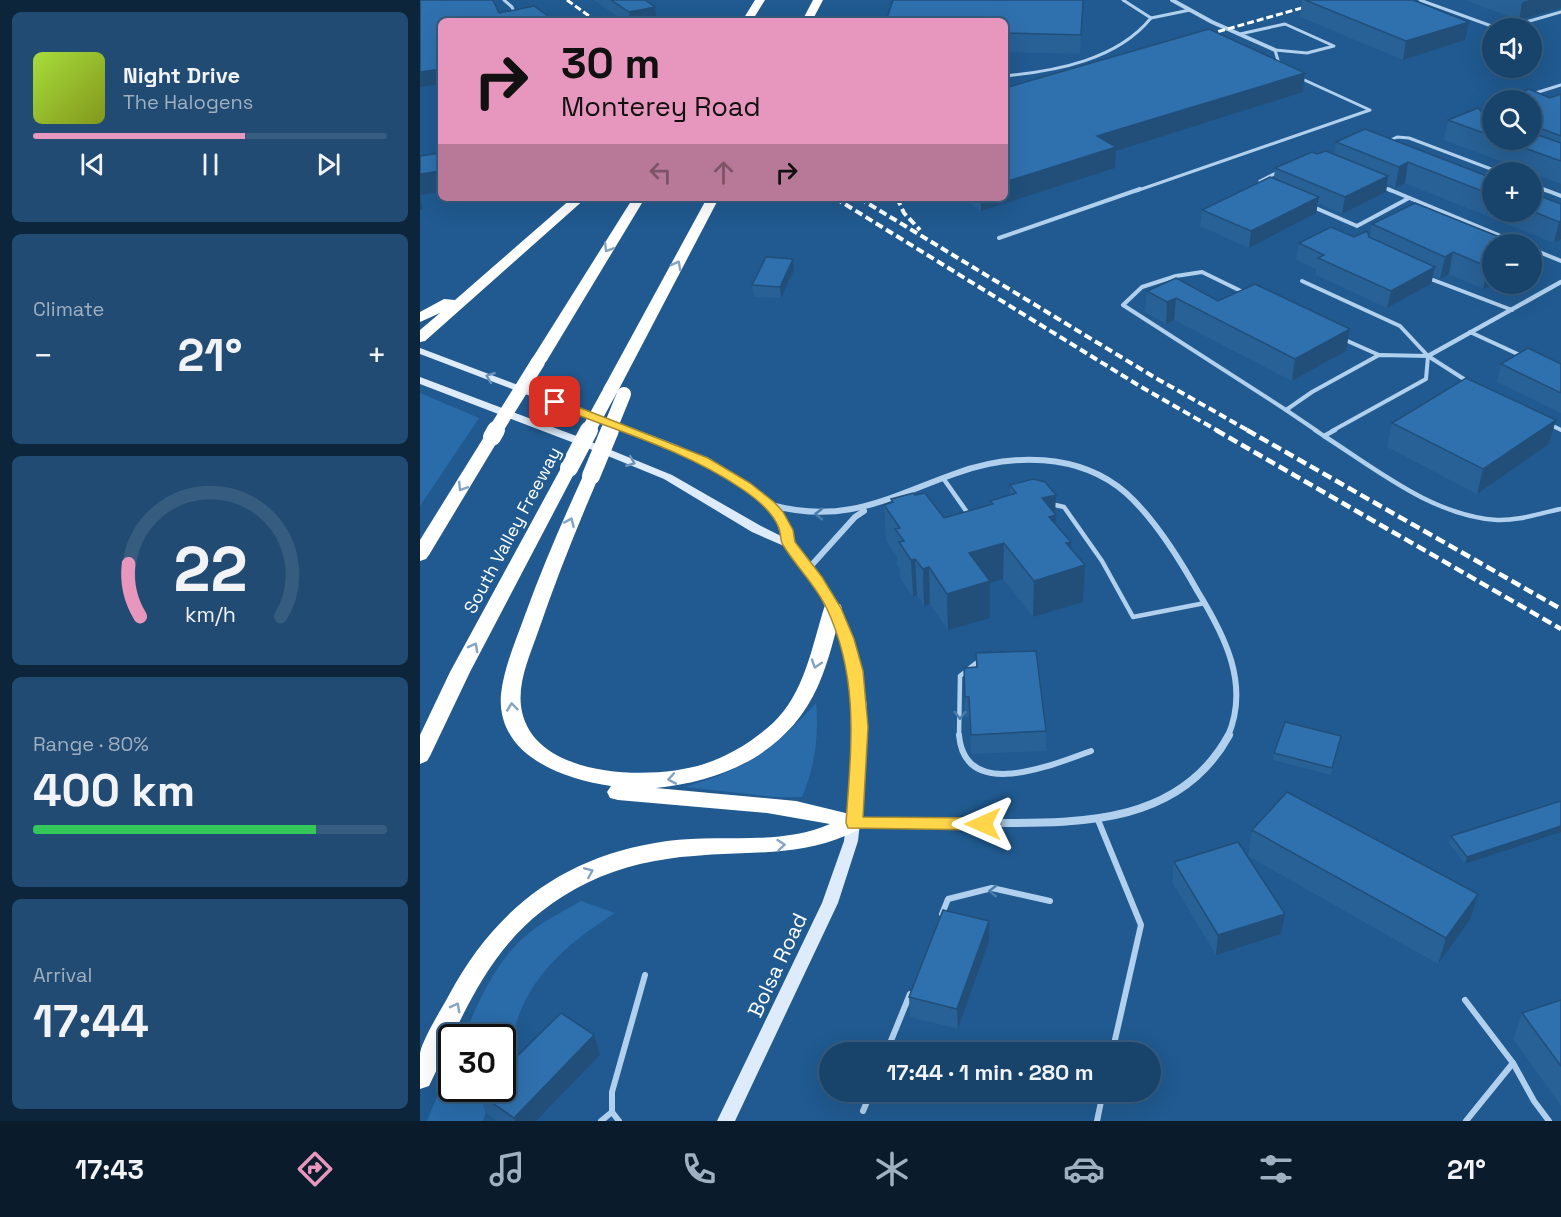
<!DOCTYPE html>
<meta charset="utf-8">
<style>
:root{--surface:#18446c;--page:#214b72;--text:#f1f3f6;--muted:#9fb0c2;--line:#365c7f;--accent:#e797bd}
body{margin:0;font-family:"Space Grotesk",sans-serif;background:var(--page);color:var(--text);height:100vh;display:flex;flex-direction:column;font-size:22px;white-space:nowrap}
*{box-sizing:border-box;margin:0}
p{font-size:20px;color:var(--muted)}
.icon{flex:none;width:33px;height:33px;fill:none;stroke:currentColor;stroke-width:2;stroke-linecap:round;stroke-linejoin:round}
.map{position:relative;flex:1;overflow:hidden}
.sheet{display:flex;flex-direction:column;gap:12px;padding:12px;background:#0d253b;width:420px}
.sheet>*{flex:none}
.guide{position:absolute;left:18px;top:18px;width:570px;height:183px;border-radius:9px;box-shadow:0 6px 24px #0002,0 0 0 2px var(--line);background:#e797bd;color:#111;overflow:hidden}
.controls{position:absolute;left:1062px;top:18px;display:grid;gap:12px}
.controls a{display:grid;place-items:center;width:60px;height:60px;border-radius:50%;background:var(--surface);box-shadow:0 6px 24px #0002,0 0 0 2px var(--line);font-size:30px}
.speed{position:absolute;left:18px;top:1024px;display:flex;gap:12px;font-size:30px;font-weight:700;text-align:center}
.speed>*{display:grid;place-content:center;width:78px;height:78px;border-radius:50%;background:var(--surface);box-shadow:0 6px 24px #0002,0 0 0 2px var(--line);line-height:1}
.speed .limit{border:3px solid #111;border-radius:9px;background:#fff;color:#111}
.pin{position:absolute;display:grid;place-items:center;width:51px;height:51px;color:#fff;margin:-26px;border-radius:12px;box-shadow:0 3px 9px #0006}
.me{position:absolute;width:66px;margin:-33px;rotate:270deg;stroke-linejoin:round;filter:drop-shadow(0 0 4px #0008)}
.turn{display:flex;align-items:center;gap:21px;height:126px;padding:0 24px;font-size:27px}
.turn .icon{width:78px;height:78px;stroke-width:2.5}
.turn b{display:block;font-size:42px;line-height:51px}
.lanes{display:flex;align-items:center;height:57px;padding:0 24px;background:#0003;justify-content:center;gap:30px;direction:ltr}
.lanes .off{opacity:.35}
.big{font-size:45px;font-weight:800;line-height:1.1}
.sheet .tile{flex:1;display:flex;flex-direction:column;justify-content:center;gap:9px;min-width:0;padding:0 21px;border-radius:9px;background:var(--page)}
.sheet .dial{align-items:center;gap:0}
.dial svg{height:156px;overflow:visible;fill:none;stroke:var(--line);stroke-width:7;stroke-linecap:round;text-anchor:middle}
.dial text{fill:var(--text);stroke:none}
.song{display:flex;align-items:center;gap:18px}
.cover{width:72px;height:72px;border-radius:9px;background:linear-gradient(135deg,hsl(80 70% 55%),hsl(70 70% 35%))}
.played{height:6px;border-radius:3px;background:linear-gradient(90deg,var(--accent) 60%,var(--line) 60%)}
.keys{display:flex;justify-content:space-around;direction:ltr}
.heat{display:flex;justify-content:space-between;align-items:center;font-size:33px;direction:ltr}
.charge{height:9px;border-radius:4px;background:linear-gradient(90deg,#34c759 80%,var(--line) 0)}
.trip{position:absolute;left:399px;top:1042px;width:342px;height:60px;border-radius:30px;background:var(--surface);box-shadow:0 6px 24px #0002,0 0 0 2px var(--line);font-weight:800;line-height:60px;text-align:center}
.tab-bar{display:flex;height:96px;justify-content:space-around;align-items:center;background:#0a1b2b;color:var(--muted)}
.tab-bar .icon{width:42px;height:42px}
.tab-bar .on{color:var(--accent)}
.tab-bar b{font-size:27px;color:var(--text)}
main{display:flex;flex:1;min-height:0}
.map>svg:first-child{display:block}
</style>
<main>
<section class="sheet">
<div class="tile">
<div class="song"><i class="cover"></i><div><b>Night Drive</b><p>The Halogens</p></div></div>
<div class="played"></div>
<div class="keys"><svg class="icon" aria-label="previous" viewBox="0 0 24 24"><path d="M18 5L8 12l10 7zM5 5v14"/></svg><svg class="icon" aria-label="pause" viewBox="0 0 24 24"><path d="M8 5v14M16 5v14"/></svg><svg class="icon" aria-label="next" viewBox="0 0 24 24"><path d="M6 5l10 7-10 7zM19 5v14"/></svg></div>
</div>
<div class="tile"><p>Climate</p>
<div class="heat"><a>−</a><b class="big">21°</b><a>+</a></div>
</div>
<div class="tile dial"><svg viewBox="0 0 100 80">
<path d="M14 69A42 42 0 1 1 86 69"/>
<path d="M14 69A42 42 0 0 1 8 42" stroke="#e797bd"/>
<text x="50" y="56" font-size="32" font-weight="700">22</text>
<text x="50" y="72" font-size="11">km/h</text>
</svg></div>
<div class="tile"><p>Range · 80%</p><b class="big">400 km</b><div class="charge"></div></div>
<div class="tile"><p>Arrival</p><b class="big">17:44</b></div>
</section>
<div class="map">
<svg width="1141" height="1121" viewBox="0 0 1141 1121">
<rect width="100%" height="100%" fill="#205a90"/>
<g fill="#296ca9">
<path d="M0 393 59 418 0 506Z"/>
<path d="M396 703C399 736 395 766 382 797H355L265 787C328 768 352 751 396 703Z"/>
<path d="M161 901 195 913C159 936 127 960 106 999 96 1019 90 1044 83 1065L82 1038H43C60 998 79 953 117 927 131 917 146 910 161 901Z"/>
<path d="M31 1063 32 1089H74L63 1121H7Z"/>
</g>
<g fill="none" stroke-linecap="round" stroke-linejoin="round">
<g stroke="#b0d0ed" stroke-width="3">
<path d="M84 0 92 7 95 14"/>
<path d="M703 0 731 18 770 10"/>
<path d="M1000 0 1077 28"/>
<path d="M1085 28 1141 12"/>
<path d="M820 34 865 24 914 46 887 53 855 50 859 64"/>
<path d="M585 76C636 71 697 60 731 18"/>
<path d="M1112 94 1141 85"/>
<path d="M969 141 977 137 989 138 1079 172"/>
<path d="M843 185 840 181 860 171"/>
<path d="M1112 185 1127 191"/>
<path d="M962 187 971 191"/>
<path d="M716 191 950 110 880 78"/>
</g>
<g stroke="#b0d0ed" stroke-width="4">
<path d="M968 189 1100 244"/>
<path d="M1123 189 1141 196"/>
<path d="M891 206 937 226 989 198"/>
<path d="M579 238 720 189"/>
<path d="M1112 249 1141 261"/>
<path d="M1008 278 1092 310"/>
<path d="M882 281 980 326 1008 356 1047 381"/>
<path d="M823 292 782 272 756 276 722 287 703 305 866 410 892 392 959 355 1008 356"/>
<path d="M1050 332 1102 356"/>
<path d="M923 339 959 355"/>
<path d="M866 410 897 431"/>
<path d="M1129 424 1141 430"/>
<path d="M912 431 1006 379 1008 356"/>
</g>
<g stroke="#b0d0ed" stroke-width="4.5">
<path d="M895 430 904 436"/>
<path d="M915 430 904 436C956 469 1013 516 1077 520 1099 521 1120 513 1141 509"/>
<path d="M523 478 549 515"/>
<path d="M631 504 644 507 682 561 713 617 785 603"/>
<path d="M539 736 540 676 556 663"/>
</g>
<g stroke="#b0d0ed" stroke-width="6">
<path d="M539 735C545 803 634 764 671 751"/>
<path d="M678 820 721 925 692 1053"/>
<path d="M522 914 528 899 572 888 630 901"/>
<path d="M1045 1000 1093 1063 1114 1101 1129 1121"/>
<path d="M466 1053 490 994"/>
<path d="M443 1111 451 1092"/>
<path d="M181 1121 192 1112"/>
<path d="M199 1121 192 1112V1092L225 975"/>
<path d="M677 1121 683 1092"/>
<path d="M1046 1121 1093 1063"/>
</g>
<path stroke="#b0d0ed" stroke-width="4" d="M752 0 792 22 855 50"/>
<path stroke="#b0d0ed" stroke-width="4.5" d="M1008 356 1141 282"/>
<g stroke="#b0d0ed" stroke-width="6">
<path d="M351 505C425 525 467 498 534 474 590 453 659 452 706 493 735 519 759 558 778 592 805 636 830 685 808 736"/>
<path d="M389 568 435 517 444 511"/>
</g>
<path stroke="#b0d0ed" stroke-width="8" d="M438 823C482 823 526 823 571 823 660 823 760 825 809 735"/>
<path fill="#ddebfa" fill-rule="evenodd" d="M0 348 257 445 317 475 354 503 363 513 372 530 374 543 411 593 432 639 442 671 447 707 443 796 438 841 418 903 315 1121H297L402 903 424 841 429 796 433 707 428 671 420 639 399 594 364 546 332 532 244 479 183 454 0 384V377L159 437 252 475 341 526 361 536 354 516 346 507 309 479 249 449 0 354Z"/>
<g fill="#fff" fill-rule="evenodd">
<path d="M335 0H345L332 21H322Z"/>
<path d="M393 0H403L392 21H382Z"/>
<path d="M152 198H166L5 341 0 342V330L20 313 0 322V312L24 299 35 300Z"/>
<path d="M213 198H225L126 362 118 367 113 365 110 362Z"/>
<path d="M287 198H299L199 389 197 392H185L183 389Z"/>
<path d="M72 432 80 437 9 555 6 559 0 561V540L64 437Z"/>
<path d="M149 463 157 468 50 672 10 756 7 761 0 764V735L30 672 141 468Z"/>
<path d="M171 471 179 476C157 527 136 579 118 632 110 655 98 681 101 706 110 779 232 781 284 764 309 756 333 741 353 723 384 694 392 647 404 608L406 604H420L422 608C415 634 409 661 398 686 368 753 304 781 236 788L376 801 442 817 445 823C441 830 434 832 427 835 378 857 326 851 274 856 256 857 238 860 220 864 185 872 150 889 122 911 65 955 39 1024 9 1086L0 1089C0 1078 0 1064 0 1053 3 1038 21 1010 29 995 76 907 146 855 247 841 300 834 360 846 410 824L347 813 198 800 190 798 187 792 191 786C142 779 76 755 81 694 84 667 96 640 105 615 122 568 142 522 163 476Z"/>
</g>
<g stroke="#fff" stroke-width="3" stroke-dasharray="7 3" stroke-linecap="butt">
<path d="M147 0 176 21"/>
<path d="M779 37 910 0"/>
</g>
<g stroke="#fff" stroke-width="4" stroke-dasharray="8 4" stroke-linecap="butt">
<path d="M415 198 718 385 798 431"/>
<path d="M439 198 734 377 829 431"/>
<path d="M477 198 484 213 500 230"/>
</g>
<g stroke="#fff" stroke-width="4.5" stroke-dasharray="10 4.5" stroke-linecap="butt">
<path d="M796 430 1141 629"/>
<path d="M827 430 1141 609"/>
</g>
<g stroke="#fff" stroke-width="14">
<path d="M75 431 118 362"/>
<path d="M168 431 191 389"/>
<path d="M189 431 204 394"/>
</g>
<g stroke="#fff" stroke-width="18">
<path d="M72 437 76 430"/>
<path d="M149 468 169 430"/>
<path d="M171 476 190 430"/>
</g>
</g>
<g fill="#286196">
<path d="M174 0H225L235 7 237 20 231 21H204Z"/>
<path d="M663 0 660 54 585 52V21Z"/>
<path d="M882 0H993L1045 40 983 60 880 17Z"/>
<path d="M1045 0H1141V8L1099 20Z"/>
<path d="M885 73 883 92 696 151 695 168 561 211 542 198H585V88Z"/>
<path d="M1141 94V184L1024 140 1028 120 1064 114 1066 106 1072 103V140H1112V100L1130 98Z"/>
<path d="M916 142 1072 178V212H1112V193L1141 204V239L1134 243 985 183 975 188 967 184 966 192 922 214 898 203 896 213 829 248 780 226 782 210 854 178 855 168 897 154H914Z"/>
<path d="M952 224 1097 244 1072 284 1063 289 1029 274 1020 279 1013 276 1011 284 967 308 896 275V269L876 260 879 243 934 237H950Z"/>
<path d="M373 259 374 270 361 298 334 297 332 285Z"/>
<path d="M727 291 798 301 926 351 872 381 754 320 746 324 725 312Z"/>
<path d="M1081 364H1141V413L1077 382Z"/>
<path d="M972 423 1129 444 1057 494 967 447Z"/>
<path d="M590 485 635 514 636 524 651 542V549L663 602 613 617 583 579 570 583V618L528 630 510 604 504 606 497 595 493 597 480 578V569L477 565V557L466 540 464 505 471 502V499L495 495 524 518 570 505V501L590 495Z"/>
<path d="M556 653 626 731V751L551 754 549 717H545L544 668 556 667Z"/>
<path d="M920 743 911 775 853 760 854 753Z"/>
<path d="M1141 801V832L1045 864 1029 843 1031 836Z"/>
<path d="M832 830 1050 920 1018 964 828 856Z"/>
<path d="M754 862 861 934 796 955 752 882Z"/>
<path d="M569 941 538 1029 490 1017 489 997Z"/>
<path d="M1141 1000V1106L1093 1039 1102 1013Z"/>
<path d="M180 1055 116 1121H77L66 1113 59 1094Z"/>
</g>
<g fill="#214f7a">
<path d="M1109 0H1141V8L1099 20 1102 2Z"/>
<path d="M235 7 237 20 231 21H210L209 12Z"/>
<path d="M1049 22 1045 40 983 60 986 41Z"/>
<path d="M21 69V84L0 87V72Z"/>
<path d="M885 73 883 92 696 151 695 168 561 211V198H585V182L677 136Z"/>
<path d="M988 162 985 183 975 188 979 167Z"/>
<path d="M21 171V192L0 195V174Z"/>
<path d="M968 176 966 192 922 214 925 197Z"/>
<path d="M0 196 3 210H0Z"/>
<path d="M899 197 896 213 829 248 831 231Z"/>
<path d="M1141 221V239L1134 243 1139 222Z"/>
<path d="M1033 252 1029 274 1020 279 1025 257Z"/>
<path d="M373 259 374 270 361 298 360 287Z"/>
<path d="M1072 265V284H1074L1063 289 1068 267Z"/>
<path d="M1015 267 1011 284 967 308 971 291Z"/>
<path d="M756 298 754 320 746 324 747 302Z"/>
<path d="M930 329 926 351 872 381 875 359Z"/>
<path d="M1136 420 1129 444 1057 494 1063 469Z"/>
<path d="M636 495 635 515H636L635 551 622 498Z"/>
<path d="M651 542 650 570 665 565 663 602 613 617 614 581 646 543Z"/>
<path d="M584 543 583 579 570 583V618L528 630 527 594 549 553Z"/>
<path d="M495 559 497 595 493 597 491 560Z"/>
<path d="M509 567 510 604 504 606 503 569Z"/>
<path d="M1141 826V832L1045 864 1047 857Z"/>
<path d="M1058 894 1050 920 1018 964 1026 938Z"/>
<path d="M865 914 861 934 796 955 798 935Z"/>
<path d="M569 921V941L538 1029 537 1009Z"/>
<path d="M174 1035 180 1055 116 1121H95L94 1118Z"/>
</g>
<g fill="#2f71ae" stroke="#214f7a" stroke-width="1.5">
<path d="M0 0H73L79 13 114 6 135 21H21V69L0 72Z"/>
<path d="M191 0H225L235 7 209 12Z"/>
<path d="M473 0H663L661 35 585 33V21H466Z"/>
<path d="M885 0H993L1049 22 986 41Z"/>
<path d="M789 29 885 73 677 136 696 147 585 182V88Z"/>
<path d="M1109 89 1130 98 1141 94V136L1112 125V100H1079Z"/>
<path d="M1072 103V109L1066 106Z"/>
<path d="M1058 108 1064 114 1072 117V136L1028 120Z"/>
<path d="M945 129 1072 178V195L988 162 979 167 916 142Z"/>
<path d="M1112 133 1141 143V161L1082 140H1112Z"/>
<path d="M906 151 968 176 925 197 855 168 892 152 897 154Z"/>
<path d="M21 153V171L0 174V156Z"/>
<path d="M850 177 899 197 831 231 782 210Z"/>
<path d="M1112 193 1141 204V221L1139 222 1112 211Z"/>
<path d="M995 203 1097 244H1072V265L1068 267 1033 252 1025 257 952 224Z"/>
<path d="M911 227 934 237 947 231 949 237 1015 267 971 291 898 258 904 255 879 243Z"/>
<path d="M346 257 373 259 360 287 332 285Z"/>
<path d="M756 278 798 301 835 284 930 329 875 359 756 298 747 302 727 291Z"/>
<path d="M1108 348 1141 364V393L1081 364Z"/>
<path d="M1046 378 1136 420 1063 469 972 423Z"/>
<path d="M613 479 625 482 636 495 622 498 636 515 629 517 651 542 646 543 665 565 614 581 584 543 549 553 570 581 527 594 509 567 503 569 495 559 491 560 479 542 484 541 475 529 480 528 464 505 473 502 471 499 493 493 495 495 505 493 524 518 573 504 570 501 596 493 590 485Z"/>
<path d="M616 651 626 731 551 735 549 697H545L544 668 557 667 556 653Z"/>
<path d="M865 722 921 736 912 768 854 753Z"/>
<path d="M867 792 1058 894 1026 938 832 830Z"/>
<path d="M1141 801V826L1047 857 1031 836Z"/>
<path d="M818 842 865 914 798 935 754 862Z"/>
<path d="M523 910 569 921 537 1009 489 997Z"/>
<path d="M1141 1000V1066L1102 1013Z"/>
<path d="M141 1013 174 1035 94 1118 59 1094 64 1089H82V1071Z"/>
</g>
<defs><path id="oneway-chevron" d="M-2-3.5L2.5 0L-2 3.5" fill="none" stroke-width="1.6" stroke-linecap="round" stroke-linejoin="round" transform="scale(1.5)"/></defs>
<g stroke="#84a4c2">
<use href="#oneway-chevron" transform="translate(188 248) rotate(122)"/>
<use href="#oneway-chevron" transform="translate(257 265) rotate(-62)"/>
<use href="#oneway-chevron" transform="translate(42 487) rotate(122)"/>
<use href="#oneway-chevron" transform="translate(150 522) rotate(-66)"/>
<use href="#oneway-chevron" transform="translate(54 647) rotate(-62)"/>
<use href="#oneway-chevron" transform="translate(396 664) rotate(108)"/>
<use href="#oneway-chevron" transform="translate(92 707) rotate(-96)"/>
<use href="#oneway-chevron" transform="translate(252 779) rotate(170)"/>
<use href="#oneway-chevron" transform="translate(361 845) rotate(-5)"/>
<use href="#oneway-chevron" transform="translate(169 872) rotate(-23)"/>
<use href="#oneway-chevron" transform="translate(36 1007) rotate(-62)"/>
</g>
<g stroke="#6c94ba">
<use href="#oneway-chevron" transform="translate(70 377) rotate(-159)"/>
<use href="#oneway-chevron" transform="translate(211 462) rotate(22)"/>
</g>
<g stroke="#4b7dac">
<use href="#oneway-chevron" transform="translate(399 514) rotate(-180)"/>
<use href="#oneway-chevron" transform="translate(540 715) rotate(91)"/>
<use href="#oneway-chevron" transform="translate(573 891) rotate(-179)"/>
</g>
<path fill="#ffd54a" stroke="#a68a30" stroke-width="1.5" d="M135 398 288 458 330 483 354 502 363 512 373 530 375 542 402 577 421 608 434 639 443 671 448 727 443 817 563 818 569 820 571 824 569 828 563 830 428 828 426 823C431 748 440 680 407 609 396 585 377 568 363 545 360 540 361 534 359 528 352 511 337 499 322 489 265 450 195 430 131 405L129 402Z"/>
<g text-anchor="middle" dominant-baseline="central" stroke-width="6" stroke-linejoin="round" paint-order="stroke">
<g font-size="18" fill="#fff" stroke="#205a90">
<text transform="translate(92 530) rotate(-62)">South Valley Freeway</text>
</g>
<g font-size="21" fill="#fff" stroke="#205a90">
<text transform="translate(357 965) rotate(-65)">Bolsa Road</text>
</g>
</g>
</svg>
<div class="controls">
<a><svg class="icon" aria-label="sound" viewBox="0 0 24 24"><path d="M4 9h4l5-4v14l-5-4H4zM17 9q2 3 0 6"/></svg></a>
<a><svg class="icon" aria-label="search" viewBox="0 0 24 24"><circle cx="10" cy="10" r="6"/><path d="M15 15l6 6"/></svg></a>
<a>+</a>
<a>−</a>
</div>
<div class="speed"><div class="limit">30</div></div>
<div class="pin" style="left:135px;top:402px;background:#d93025"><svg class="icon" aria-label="arrive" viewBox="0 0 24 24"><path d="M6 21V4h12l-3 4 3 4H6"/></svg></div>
<svg class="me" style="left:563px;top:824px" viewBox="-20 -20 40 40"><path d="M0-17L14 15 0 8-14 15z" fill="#ffd54a" stroke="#fff" stroke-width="4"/></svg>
<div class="trip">17:44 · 1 min · 280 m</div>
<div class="guide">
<div class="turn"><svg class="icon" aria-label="right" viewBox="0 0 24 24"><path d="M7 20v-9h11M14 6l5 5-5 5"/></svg><div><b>30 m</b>Monterey Road</div></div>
<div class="lanes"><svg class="icon off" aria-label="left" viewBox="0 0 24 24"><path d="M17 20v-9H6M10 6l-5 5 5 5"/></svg><svg class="icon off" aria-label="ahead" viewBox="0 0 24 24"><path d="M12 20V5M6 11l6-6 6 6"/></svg><svg class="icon" aria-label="right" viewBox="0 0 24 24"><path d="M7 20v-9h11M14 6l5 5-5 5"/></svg></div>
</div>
</div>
</main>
<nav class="tab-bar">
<b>17:43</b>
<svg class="icon on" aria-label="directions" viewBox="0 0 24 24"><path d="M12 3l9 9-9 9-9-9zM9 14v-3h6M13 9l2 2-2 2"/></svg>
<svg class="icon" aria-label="music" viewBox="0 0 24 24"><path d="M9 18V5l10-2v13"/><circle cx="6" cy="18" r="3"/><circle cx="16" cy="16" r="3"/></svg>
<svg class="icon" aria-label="phone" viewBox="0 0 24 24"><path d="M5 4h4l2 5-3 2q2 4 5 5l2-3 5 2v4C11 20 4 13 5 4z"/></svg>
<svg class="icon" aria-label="climate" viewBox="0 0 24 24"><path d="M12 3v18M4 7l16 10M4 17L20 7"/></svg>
<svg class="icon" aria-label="car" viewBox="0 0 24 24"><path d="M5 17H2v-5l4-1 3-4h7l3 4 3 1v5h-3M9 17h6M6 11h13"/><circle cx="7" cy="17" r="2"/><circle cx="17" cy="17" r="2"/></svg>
<svg class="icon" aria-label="filters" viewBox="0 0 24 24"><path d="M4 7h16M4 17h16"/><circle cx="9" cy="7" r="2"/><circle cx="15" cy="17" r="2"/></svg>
<b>21°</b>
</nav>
